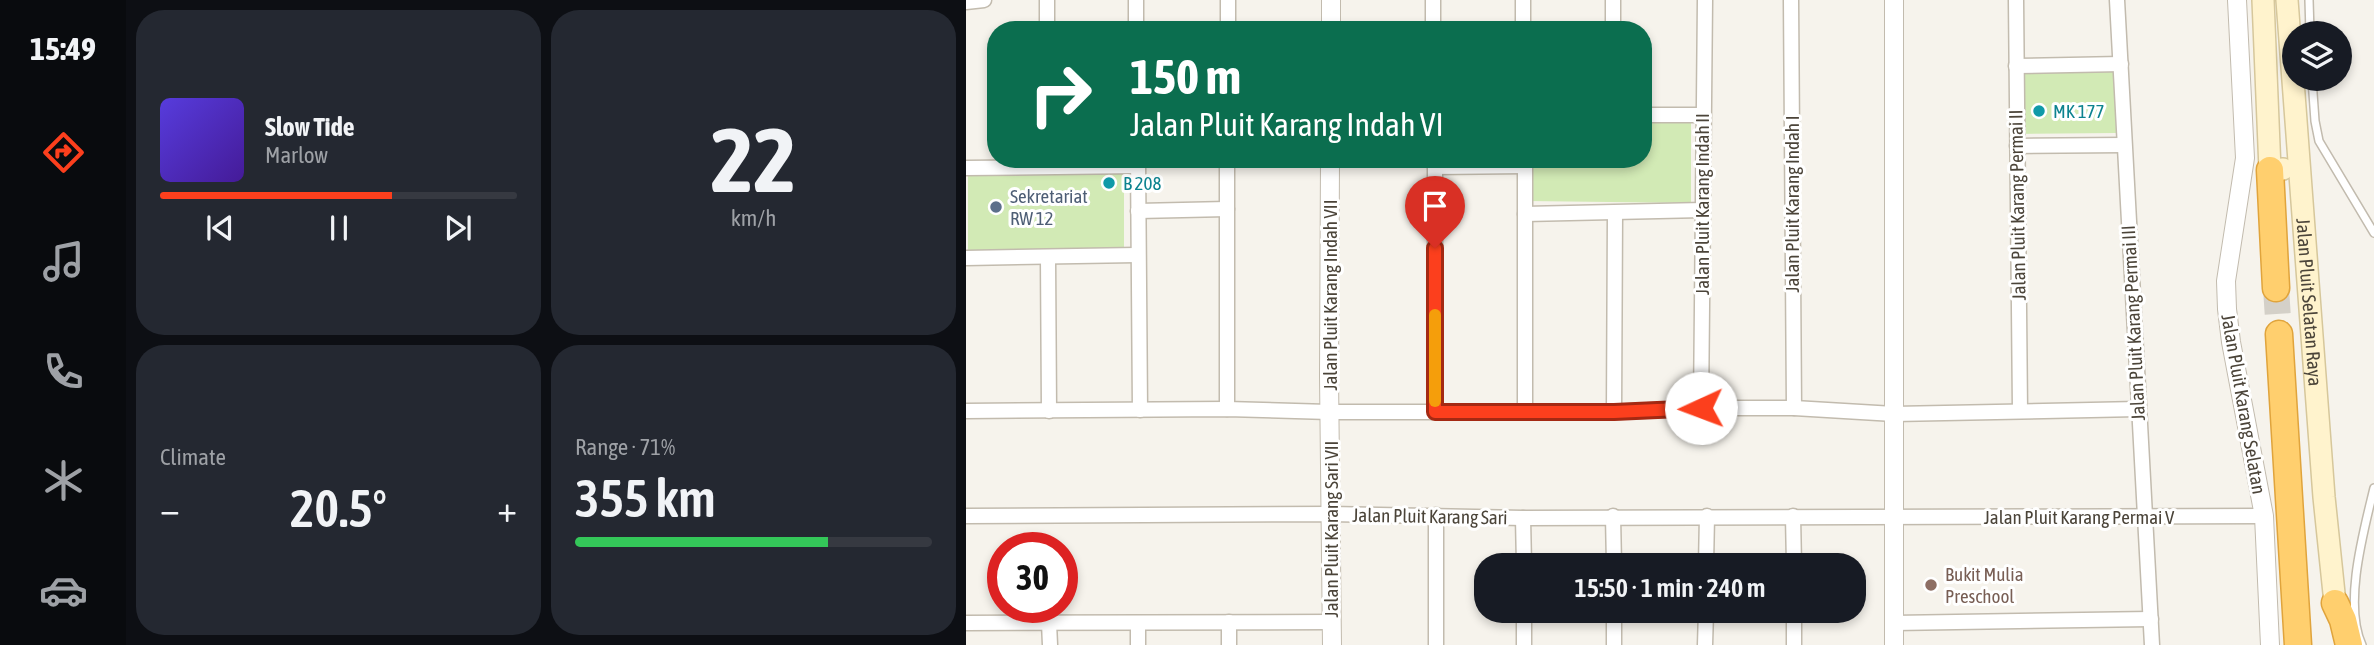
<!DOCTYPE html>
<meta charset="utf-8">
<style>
:root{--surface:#171b24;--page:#242831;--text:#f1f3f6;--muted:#9ea1a6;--line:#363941;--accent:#fc3f1d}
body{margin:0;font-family:"Asap Condensed",sans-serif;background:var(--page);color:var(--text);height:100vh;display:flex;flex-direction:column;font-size:26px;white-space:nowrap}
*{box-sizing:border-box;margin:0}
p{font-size:23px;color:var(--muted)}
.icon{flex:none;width:38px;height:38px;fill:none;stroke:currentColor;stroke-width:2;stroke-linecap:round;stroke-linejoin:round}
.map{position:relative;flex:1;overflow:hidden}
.sheet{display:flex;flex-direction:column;gap:10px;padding:10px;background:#0d0f14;width:840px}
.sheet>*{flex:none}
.hud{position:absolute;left:21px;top:21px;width:665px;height:147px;border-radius:28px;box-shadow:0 4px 10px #0003;background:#0b6e4f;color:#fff;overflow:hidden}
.buttons{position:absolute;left:1316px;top:21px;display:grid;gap:14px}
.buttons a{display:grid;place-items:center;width:70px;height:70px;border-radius:50%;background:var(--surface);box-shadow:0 4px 10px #0003;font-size:35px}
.speed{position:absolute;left:21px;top:532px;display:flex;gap:14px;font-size:35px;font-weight:700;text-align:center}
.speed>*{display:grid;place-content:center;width:91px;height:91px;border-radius:50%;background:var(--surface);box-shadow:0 4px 10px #0003;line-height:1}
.speed .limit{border:10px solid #d22;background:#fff;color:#111}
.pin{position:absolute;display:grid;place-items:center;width:60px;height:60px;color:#fff;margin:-72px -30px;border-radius:50% 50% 50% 0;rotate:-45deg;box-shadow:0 0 7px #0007}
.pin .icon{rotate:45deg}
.me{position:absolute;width:77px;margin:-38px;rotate:268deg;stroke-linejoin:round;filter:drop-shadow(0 0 5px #0008)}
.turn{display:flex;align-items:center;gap:24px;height:147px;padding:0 28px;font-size:32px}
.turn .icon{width:91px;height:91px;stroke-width:2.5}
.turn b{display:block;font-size:49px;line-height:60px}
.big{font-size:52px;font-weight:600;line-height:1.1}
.sheet .tile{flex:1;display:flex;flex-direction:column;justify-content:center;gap:10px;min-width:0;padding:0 24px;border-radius:28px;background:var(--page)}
.sheet .dial{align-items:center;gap:0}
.dial b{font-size:91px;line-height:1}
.song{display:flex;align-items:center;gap:21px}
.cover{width:84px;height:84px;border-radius:10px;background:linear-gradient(135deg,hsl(250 70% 55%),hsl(260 70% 35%))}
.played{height:7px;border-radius:4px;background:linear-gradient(90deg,var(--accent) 65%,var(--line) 65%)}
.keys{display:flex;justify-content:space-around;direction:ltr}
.heat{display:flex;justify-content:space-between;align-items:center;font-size:38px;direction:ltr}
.charge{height:10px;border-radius:5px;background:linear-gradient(90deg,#34c759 71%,var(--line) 0)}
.sheet .tiles{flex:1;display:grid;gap:10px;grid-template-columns:repeat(2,1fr)}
.trip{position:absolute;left:508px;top:553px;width:392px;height:70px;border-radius:28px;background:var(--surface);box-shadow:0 4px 10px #0003;font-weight:600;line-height:70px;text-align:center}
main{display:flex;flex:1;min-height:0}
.dock{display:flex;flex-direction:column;width:126px;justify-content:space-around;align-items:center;background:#090b0e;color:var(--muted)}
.dock .icon{width:49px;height:49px}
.dock .on{color:var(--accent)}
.dock b{font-size:32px;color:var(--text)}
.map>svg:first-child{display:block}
</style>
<main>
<nav class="dock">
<b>15:49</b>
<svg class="icon on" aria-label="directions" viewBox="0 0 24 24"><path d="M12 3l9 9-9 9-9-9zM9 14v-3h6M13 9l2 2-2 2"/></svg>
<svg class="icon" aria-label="music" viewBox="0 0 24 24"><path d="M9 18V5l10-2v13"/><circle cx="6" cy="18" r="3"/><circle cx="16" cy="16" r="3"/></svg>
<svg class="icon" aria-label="phone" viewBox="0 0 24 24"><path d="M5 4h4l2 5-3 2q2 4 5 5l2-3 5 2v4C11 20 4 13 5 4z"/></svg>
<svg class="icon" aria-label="climate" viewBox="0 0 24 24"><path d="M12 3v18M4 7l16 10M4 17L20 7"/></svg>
<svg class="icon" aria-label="car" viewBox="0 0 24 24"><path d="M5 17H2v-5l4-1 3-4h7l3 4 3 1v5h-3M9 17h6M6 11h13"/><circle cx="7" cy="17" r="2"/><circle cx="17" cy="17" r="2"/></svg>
</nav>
<section class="sheet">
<div class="tiles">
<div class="tile">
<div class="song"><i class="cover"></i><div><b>Slow Tide</b><p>Marlow</p></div></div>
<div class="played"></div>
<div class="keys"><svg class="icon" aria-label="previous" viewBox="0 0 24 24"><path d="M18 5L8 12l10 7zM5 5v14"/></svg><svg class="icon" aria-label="pause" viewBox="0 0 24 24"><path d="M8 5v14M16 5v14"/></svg><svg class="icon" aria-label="next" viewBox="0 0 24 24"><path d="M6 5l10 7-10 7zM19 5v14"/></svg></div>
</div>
<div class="tile dial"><b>22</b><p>km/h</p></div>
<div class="tile"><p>Climate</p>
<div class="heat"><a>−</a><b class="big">20.5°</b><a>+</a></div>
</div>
<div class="tile"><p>Range · 71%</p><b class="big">355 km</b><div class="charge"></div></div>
</div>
</section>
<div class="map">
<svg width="1408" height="645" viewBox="0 0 1408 645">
<rect width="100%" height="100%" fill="#f6f3ec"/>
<g fill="#d2eab5">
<path d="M1149 62 1150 133 1051 134 1050 63Z"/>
<path d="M677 121H725V203L561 201V159H677Z"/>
<rect x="2" y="161" width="156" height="93"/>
</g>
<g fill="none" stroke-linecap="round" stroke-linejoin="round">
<path stroke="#d4d0c8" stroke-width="26" stroke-dasharray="26 13" stroke-linecap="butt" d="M1310 288 1313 334"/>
<defs>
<g id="service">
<path d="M1343 0 1344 33"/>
<path d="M1346 79 1349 121 1353 141 1408 233"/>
<path d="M1396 645C1377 604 1398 530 1408 488"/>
</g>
<g id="minor">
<path d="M170 0V30"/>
<path d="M467 0V30"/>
<path d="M557 0V30"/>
<path d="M647 0V30"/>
<path d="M825 0 828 408"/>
<path d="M1050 0 1054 411"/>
<path d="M1151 0 1186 645"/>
<path d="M0 2 18 0"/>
<path d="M81 30V0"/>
<path d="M262 30V0"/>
<path d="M1050 66 1155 64"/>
<path d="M677 115H736"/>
<path d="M1051 146 1158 145"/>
<path d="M172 159 174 410"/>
<path d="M261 159V409"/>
<path d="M469 159V412"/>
<path d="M559 159V411"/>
<path d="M469 167 559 166"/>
<path d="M0 168 172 166"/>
<path d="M172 211 261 209"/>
<path d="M559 214 737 210"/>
<path d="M0 258 171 255"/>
<path d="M82 258 83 411"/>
<path d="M735 408 739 0"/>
<path d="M0 411 261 409 363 412H648L735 408H828L928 414 1172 409"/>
<path d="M648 412 649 213"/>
<path d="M470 515V645"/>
<path d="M0 516 365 514 557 518 1298 516"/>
<path d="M647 516 648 565"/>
<path d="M827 516 828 565"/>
<path d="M557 518 558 565"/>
<path d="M740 565 741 516"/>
<path d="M558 611V645"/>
<path d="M648 611V645"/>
<path d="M0 623 365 622"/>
<path d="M83 623 84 645"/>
<path d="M172 623V645"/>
<path d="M928 623 1185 619"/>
<path d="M263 645V622"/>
<path d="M739 645 740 611"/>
<path d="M828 645V611"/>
</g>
<g id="tertiary">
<path d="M928 0V645"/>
<path d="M1271 0 1279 158 1260 281 1261 309 1265 342 1298 516 1304 645"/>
<path d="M365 30V0"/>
<path d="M364 159 363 376 366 645"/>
</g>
<g id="secondary">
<path d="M1297 0 1304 170 1317 169"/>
<path id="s1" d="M1321 0 1358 497 1369 603"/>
</g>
<g id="motorway">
<path d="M1304 170 1310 288"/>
<path d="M1313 334 1332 645"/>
<path d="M1369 603 1377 620 1383 645"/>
</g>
</defs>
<use href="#service" stroke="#c2bbae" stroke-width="10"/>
<use href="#minor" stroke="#c2bbae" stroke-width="17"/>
<use href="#tertiary" stroke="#c2bbae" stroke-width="20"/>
<use href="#secondary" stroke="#d6c79b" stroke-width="24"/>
<use href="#motorway" stroke="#e0a43c" stroke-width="29"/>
<use href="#service" stroke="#fff" stroke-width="7"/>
<use href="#minor" stroke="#fff" stroke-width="14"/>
<use href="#tertiary" stroke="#fff" stroke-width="18"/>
<use href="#secondary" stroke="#fff3cd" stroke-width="21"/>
<use href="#motorway" stroke="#ffcf6e" stroke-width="26"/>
</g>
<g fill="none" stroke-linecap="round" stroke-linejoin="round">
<defs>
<path id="route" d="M469 248V412H648L735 408"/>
</defs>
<use href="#route" stroke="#a42913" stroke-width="18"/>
<use href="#route" stroke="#fc3f1d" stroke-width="12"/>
<path stroke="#f59e0b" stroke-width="12" d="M469 401V315"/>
</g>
<g fill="#0f9aa8" stroke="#fff" stroke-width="2.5">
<circle cx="1073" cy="111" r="7"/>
<circle cx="143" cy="183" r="7"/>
</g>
<circle fill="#5c6f8a" stroke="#fff" stroke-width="2.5" cx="30" cy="207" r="7"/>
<circle fill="#8d6e63" stroke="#fff" stroke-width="2.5" cx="965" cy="585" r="7"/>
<g text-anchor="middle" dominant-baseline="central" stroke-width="6" stroke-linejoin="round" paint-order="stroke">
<g font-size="19" fill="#0d838f" stroke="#fff" text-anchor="start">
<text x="1087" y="111">MK 177</text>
<text x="157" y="183">B 208</text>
</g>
<g font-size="19" fill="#4e5e75" stroke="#fff" text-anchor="start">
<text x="44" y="196">Sekretariat<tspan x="44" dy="22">RW 12</tspan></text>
</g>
<g font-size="19" fill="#4b4439" stroke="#fff">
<text transform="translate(736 204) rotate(-90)">Jalan Pluit Karang Indah II</text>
<text transform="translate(826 204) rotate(-90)">Jalan Pluit Karang Indah I</text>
<text transform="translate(1051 205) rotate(-91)">Jalan Pluit Karang Permai II</text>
<text transform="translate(364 295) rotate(-90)">Jalan Pluit Karang Indah VII</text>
<text stroke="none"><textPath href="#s1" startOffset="303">Jalan Pluit Selatan Raya</textPath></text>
<text transform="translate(1167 323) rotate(-93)">Jalan Pluit Karang Permai III</text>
<text transform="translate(1278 404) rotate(80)">Jalan Pluit Karang Selatan</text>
<text transform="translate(464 516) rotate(1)">Jalan Pluit Karang Sari</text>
<text x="1113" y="517">Jalan Pluit Karang Permai V</text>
<text transform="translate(365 529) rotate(-90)">Jalan Pluit Karang Sari VII</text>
</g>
<g font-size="19" fill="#785e54" stroke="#fff" text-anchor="start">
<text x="979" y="574">Bukit Mulia<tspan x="979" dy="22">Preschool</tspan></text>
</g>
</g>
</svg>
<div class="buttons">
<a><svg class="icon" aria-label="layers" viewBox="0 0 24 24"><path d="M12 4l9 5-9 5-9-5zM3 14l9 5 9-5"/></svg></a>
</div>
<div class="speed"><div class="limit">30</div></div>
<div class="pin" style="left:469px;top:248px;background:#d93025"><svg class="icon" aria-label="arrive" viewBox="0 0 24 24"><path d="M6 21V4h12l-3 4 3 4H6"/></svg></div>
<svg class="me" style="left:735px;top:408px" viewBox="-20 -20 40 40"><circle r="19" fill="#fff"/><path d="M0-13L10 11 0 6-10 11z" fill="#fc3f1d"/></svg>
<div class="trip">15:50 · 1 min · 240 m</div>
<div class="hud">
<div class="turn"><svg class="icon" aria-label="right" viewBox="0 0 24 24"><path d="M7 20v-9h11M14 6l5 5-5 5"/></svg><div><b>150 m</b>Jalan Pluit Karang Indah VI</div></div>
</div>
</div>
</main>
